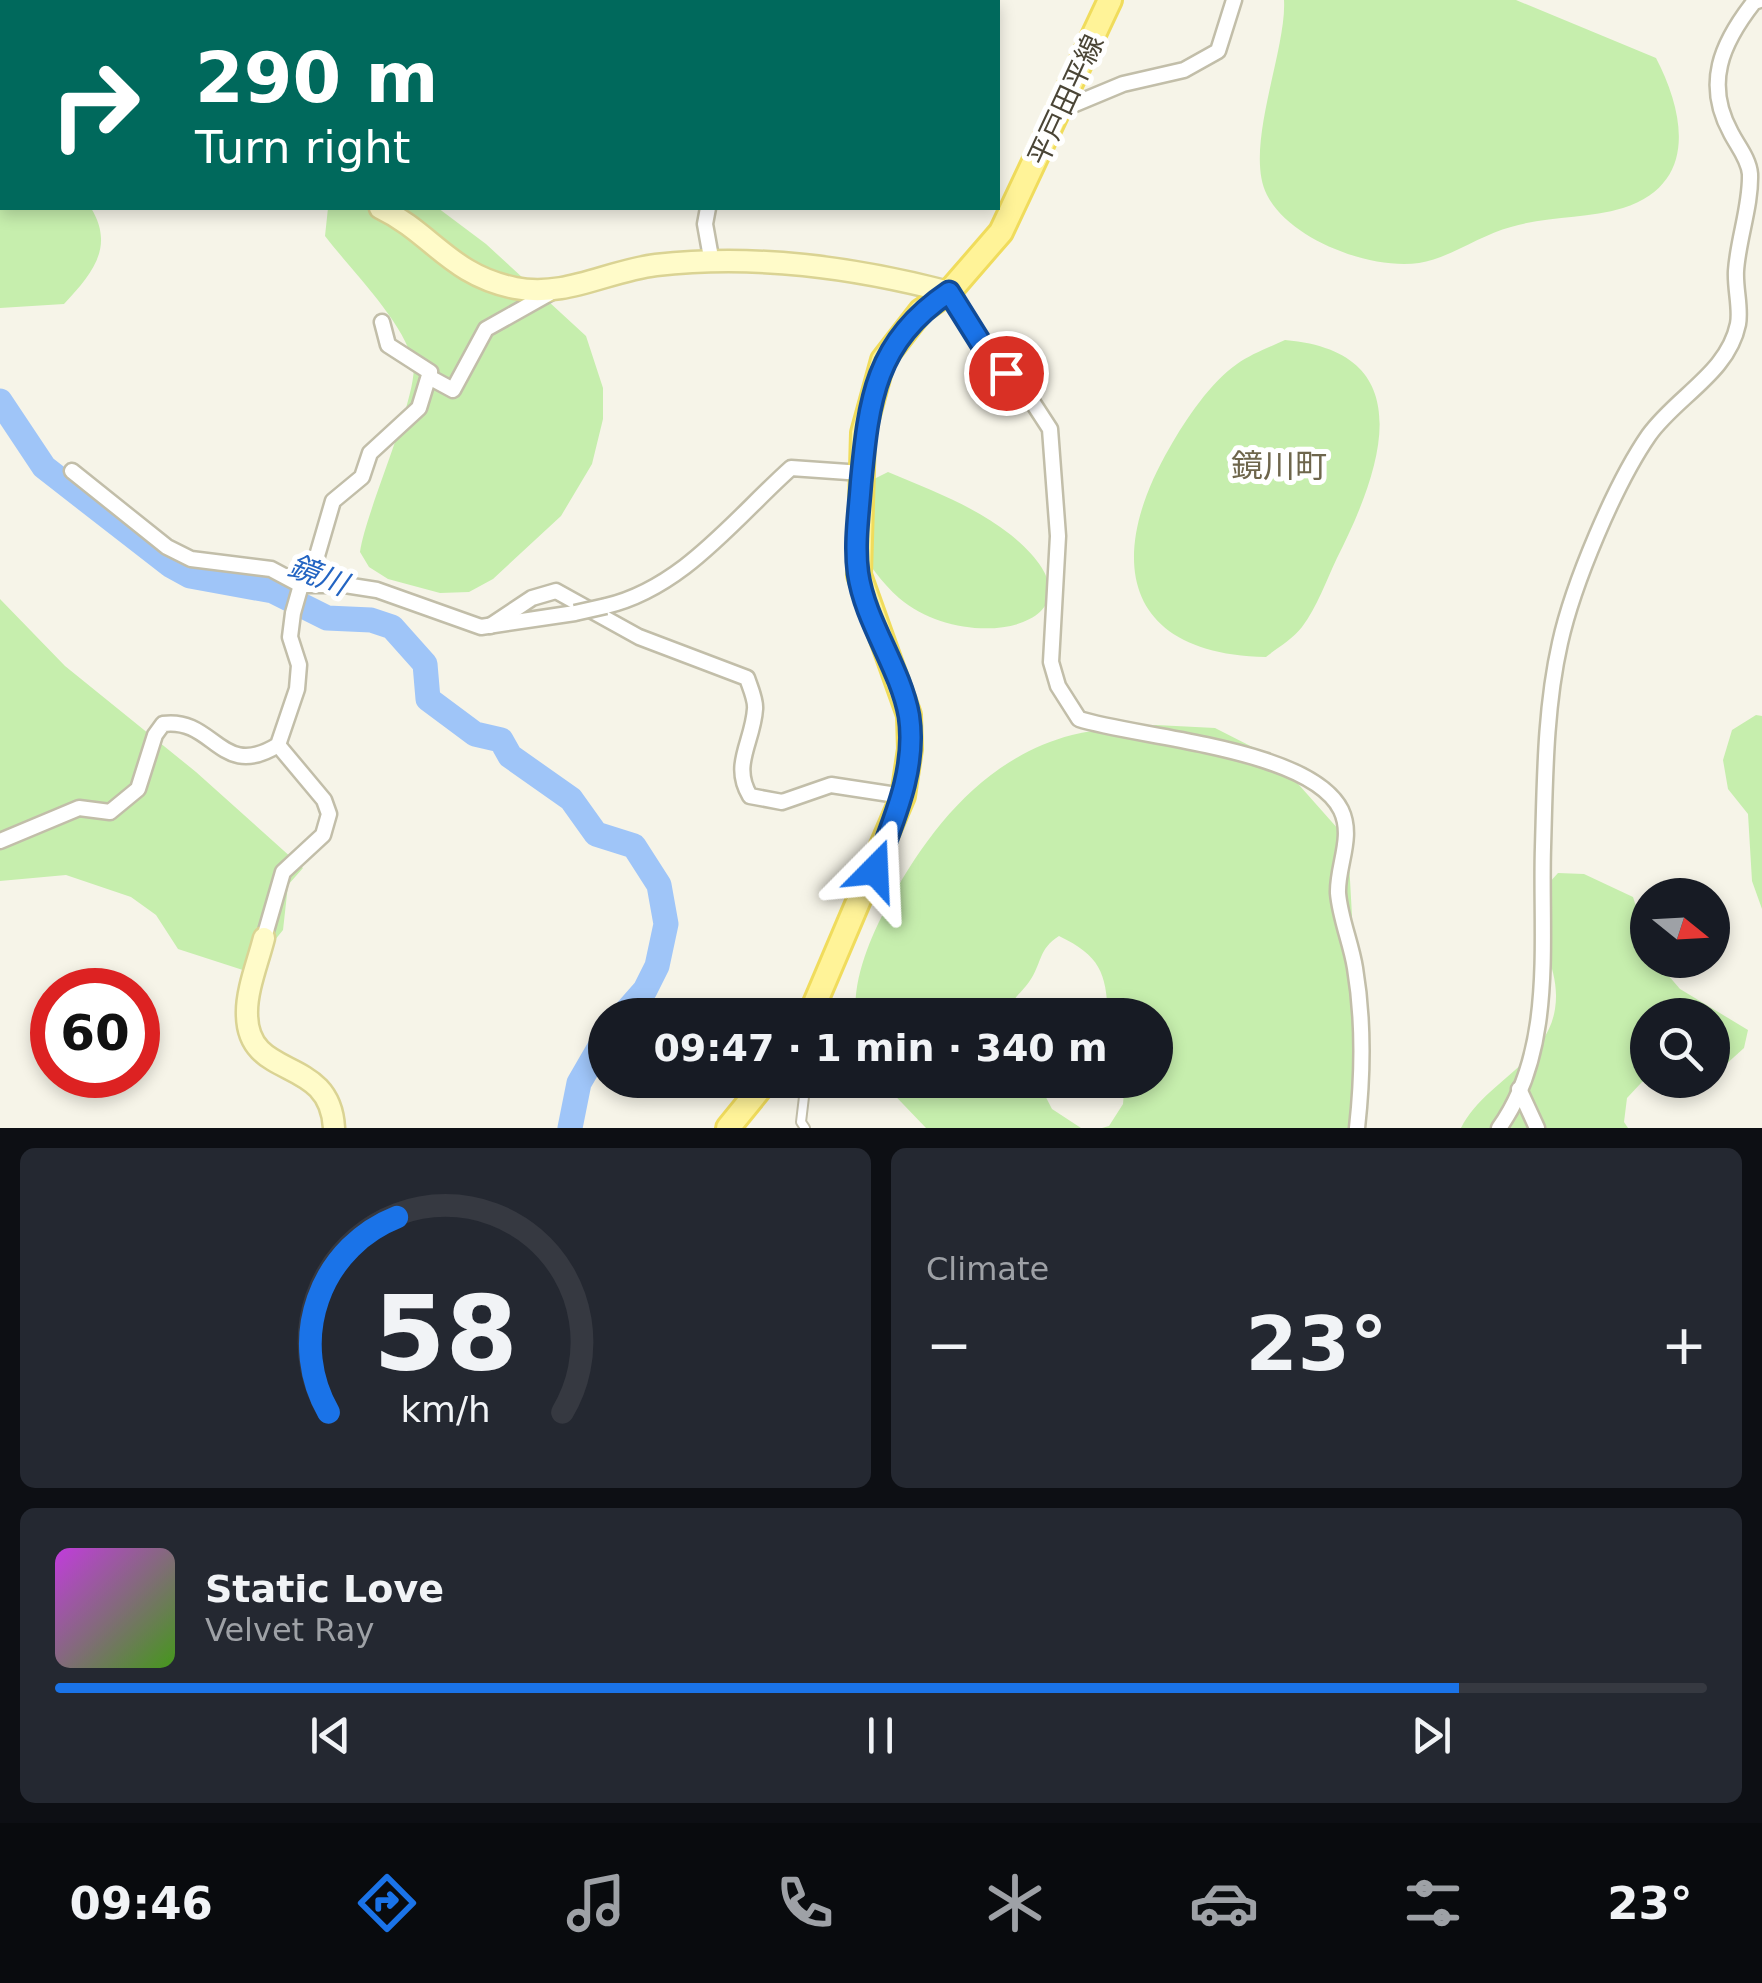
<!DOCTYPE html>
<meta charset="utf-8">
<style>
:root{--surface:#171b24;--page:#242831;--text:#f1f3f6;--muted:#9ea1a6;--line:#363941;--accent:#1a73e8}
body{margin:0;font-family:"DejaVu Sans","Noto Sans JP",sans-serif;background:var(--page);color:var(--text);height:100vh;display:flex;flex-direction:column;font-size:38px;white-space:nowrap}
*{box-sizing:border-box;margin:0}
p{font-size:32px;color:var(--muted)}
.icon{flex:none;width:55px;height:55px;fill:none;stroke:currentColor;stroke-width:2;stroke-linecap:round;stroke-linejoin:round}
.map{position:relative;height:1128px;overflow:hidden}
.side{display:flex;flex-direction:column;gap:20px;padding:20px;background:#0d0f14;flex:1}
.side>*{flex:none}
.hud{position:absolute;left:0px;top:0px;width:1000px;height:210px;box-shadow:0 5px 15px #0003;background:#00695c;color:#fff;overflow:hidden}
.needle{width:65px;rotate:108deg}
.fabs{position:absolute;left:1630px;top:878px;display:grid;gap:20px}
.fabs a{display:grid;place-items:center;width:100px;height:100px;border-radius:50%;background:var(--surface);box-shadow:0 5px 15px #0003;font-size:50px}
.speed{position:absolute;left:30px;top:968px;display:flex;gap:20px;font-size:50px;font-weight:700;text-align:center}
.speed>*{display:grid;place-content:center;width:130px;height:130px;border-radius:50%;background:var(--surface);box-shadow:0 5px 15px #0003;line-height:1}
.speed .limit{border:15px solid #d22;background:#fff;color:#111}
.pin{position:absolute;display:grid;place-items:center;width:85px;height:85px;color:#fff;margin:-42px;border:5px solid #fff;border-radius:50%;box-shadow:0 2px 10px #0007}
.me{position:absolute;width:110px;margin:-55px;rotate:21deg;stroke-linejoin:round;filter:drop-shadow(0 0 8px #0008)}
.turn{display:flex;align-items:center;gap:35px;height:210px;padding:0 30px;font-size:45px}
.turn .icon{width:130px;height:130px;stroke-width:2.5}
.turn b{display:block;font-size:70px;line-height:85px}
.big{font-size:75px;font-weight:700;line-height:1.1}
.side .card{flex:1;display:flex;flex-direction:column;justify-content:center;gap:15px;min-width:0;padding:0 35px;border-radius:15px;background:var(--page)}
.side .dial{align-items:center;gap:0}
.dial svg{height:260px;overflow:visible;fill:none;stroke:var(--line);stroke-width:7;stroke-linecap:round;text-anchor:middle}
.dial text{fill:var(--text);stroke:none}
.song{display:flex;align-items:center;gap:30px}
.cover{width:120px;height:120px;border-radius:15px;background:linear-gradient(135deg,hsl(290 70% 55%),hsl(100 70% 35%))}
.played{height:10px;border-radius:5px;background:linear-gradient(90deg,var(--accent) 85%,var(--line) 85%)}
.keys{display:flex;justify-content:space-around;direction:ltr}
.heat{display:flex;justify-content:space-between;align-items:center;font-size:55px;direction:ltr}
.side .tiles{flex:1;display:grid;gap:20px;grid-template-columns:1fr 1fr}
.card:last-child{grid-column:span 2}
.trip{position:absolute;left:588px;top:998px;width:585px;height:100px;border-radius:50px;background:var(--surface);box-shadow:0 5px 15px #0003;font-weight:700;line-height:100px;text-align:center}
.tabs{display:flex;height:160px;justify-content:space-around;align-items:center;background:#090b0e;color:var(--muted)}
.tabs .icon{width:70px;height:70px}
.tabs .active{color:var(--accent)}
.tabs b{font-size:45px;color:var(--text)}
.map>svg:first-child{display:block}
</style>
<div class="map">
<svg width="1762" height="1128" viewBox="0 0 1762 1128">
<rect width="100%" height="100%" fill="#f6f4e8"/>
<g fill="#c6eead">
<path d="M216 0H522L520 2Z"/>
<path d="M1284 0H1516L1656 58C1685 114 1698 184 1623 208 1587 219 1547 216 1511 227 1480 235 1450 258 1419 263 1371 270 1290 240 1267 195 1243 149 1287 50 1284 0Z"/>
<path d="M0 147 2 208H91C115 247 92 274 64 304L0 308Z"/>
<path d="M328 208H438L486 244 586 336 603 388V419L592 464 561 516 493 579 469 592 440 593 388 579 369 567 360 552C366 509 421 391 413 361 402 320 351 270 325 236Z"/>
<path d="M1285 340C1425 352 1380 473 1337 558 1326 581 1317 607 1302 627 1293 639 1277 648 1266 657 1121 654 1106 556 1170 447 1186 419 1210 383 1237 364 1251 354 1270 347 1285 340Z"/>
<path d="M888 472C931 490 974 506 1011 535 1120 623 970 659 899 598 882 583 869 564 856 545L860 486Z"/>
<path d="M0 599 65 666 196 772 303 868 288 885 283 930 249 972 178 949 156 915 131 897 66 875 0 881Z"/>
<path d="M1756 715 1762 716V909L1752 881 1748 814 1728 789 1723 760 1732 730Z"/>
<path d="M1156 725 1215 728 1276 759 1339 830 1349 862 1352 916 1355 1128H1102L1109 1126 1123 1104 1125 1080H1155V1015H1108C1106 972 1100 956 1059 936 1038 949 1042 964 1029 982 1019 996 1012 997 1008 1015H856C852 978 873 931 891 899 931 826 987 757 1072 735 1098 728 1129 729 1156 725Z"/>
<path d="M1558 873 1584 874 1633 897 1647 940 1648 960H1655L1680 989 1748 1030 1744 1048 1713 1076 1712 1015H1648V1080H1674L1642 1082 1627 1098 1624 1122 1628 1128H1461C1483 1083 1547 1062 1555 1009 1564 952 1510 922 1558 873Z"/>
<path d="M880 1080H1037L1052 1109 1081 1128H926Z"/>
</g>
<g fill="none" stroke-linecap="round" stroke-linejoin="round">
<g stroke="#9fc5f8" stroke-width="25">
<path d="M0 401 44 467 170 565 190 576 273 591 327 618 371 620 392 627 425 664 428 699 475 734 501 740 510 756 571 799 596 834 634 846 659 885 666 924 657 966 645 990 623 1015"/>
<path d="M570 1128 579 1083 605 1038"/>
</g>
<defs>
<path id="lane" d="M805 1128 801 1122 806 1080"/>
<g id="street">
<path d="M633 0 635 2"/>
<path d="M1063 109 1123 84 1184 70 1218 51 1234 0"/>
<path d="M708 208 705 224 712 263"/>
<path d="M949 292 989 356 1024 389 1050 429 1058 536 1051 662 1058 686 1079 719C1139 738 1310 748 1341 810 1354 837 1337 866 1338 893 1340 918 1351 943 1355 968 1364 1022 1363 1074 1357 1128"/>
<path d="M429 377 453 390 486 329 552 292"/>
<path d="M72 471 167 547 191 559 271 569 301 585H345L377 590 481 627 575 613"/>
<path d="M606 606C683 588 735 518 791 468L862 473"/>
<path d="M490 626 532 598 556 591 639 637 747 678C750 687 756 700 755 709 753 742 731 765 750 796L782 802 831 785 903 796"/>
<path d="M0 841 79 808 110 812 138 789 155 735 163 724C215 717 220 781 278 745L297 689 299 665 290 637 293 613 301 585 312 573 333 501 362 477 370 453 419 408 430 372 388 345 382 322"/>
<path d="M264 938 283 872 323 835 329 814 324 800 278 745"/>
<path d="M1519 1089 1537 1128"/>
<path d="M1499 1128C1556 1049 1540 938 1543 847 1545 780 1545 709 1560 643 1573 584 1615 484 1649 435 1677 396 1728 373 1738 324 1741 308 1735 289 1736 271 1738 239 1751 206 1750 174 1749 159 1737 145 1731 133 1704 84 1721 44 1754 2L1760 0"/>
</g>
<g id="secondary">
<path d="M0 36 2 37"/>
<path d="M380 208C432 233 450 275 515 288 565 298 607 271 656 265 756 254 852 267 949 292"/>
<path d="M264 938C258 962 246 991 247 1015 248 1082 330 1054 334 1128"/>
</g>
<g id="primary">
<path d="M810 1015 903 796 910 749 909 715 859 575 863 433 883 360 921 311 949 292 1001 232 1110 0"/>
<path d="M728 1128 767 1080"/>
</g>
</defs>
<use href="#lane" stroke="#c2bea9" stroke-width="12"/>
<use href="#street" stroke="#c2bea9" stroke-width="19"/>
<use href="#secondary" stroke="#dad393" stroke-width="25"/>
<use href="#primary" stroke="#f0dc5c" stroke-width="28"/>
<use href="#lane" stroke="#fff" stroke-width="8"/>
<use href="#street" stroke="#fff" stroke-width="14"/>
<use href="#secondary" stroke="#fffbc9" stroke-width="20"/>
<use href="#primary" stroke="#fff398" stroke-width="22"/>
<defs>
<path id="street-bridge" d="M575 613 606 606"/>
</defs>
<use href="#street-bridge" stroke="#c2bea9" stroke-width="19" stroke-linecap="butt"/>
<use href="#street-bridge" stroke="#fff" stroke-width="14"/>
</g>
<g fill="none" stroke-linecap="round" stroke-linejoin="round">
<defs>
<path id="route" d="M875 870C893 821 917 770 909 716 900 667 865 622 858 573 854 543 859 512 861 482 869 399 875 342 949 292L989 356 1006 373"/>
</defs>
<use href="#route" stroke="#114b97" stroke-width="25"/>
<use href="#route" stroke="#1a73e8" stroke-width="18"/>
</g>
<g text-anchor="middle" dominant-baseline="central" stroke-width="10" stroke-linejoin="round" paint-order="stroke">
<g font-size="28" fill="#4a4536" stroke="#fff">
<text transform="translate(1066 100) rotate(-65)">平戸田平線</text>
</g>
<g font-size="30" font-style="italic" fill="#2364c2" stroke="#fff">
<text transform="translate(318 575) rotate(21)">鏡川</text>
</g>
<g font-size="32" fill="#6e664c" stroke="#fff">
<text x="1279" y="466">鏡川町</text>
</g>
</g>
</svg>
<div class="fabs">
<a><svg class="needle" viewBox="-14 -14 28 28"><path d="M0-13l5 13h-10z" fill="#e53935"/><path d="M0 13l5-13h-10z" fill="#9ea1a6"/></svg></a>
<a><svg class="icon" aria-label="search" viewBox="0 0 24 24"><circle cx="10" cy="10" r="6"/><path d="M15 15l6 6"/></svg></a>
</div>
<div class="speed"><div class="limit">60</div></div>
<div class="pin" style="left:1006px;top:373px;background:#d93025"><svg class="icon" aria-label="arrive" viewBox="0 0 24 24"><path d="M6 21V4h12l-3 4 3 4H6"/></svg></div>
<svg class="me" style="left:875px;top:870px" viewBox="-20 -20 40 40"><path d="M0-17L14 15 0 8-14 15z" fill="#1a73e8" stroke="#fff" stroke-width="4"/></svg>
<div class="trip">09:47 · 1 min · 340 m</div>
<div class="hud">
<div class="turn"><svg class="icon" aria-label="right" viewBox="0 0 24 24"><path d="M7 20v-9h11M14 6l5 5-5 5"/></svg><div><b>290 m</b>Turn right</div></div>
</div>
</div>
<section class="side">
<div class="tiles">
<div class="card dial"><svg viewBox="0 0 100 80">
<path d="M14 69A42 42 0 1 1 86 69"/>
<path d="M14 69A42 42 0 0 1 35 9" stroke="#1a73e8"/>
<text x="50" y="56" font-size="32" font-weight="700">58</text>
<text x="50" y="72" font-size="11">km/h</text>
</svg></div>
<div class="card"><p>Climate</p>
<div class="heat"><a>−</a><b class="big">23°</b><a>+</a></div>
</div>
<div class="card">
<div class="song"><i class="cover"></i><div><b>Static Love</b><p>Velvet Ray</p></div></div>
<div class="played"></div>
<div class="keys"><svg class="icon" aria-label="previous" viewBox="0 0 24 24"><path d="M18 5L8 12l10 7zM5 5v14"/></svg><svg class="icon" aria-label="pause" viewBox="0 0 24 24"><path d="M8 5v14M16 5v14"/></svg><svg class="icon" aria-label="next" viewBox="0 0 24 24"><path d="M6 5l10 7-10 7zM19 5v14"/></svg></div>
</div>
</div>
</section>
<nav class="tabs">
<b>09:46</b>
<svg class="icon active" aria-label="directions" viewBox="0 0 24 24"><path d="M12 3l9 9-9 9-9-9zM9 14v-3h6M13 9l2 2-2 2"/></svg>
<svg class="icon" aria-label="music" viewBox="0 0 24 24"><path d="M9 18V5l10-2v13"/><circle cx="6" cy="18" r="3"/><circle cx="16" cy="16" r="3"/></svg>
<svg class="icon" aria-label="phone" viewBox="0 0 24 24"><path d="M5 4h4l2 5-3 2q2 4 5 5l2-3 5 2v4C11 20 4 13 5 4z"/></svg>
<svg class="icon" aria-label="climate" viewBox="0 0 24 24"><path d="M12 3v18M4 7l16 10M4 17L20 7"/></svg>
<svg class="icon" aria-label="car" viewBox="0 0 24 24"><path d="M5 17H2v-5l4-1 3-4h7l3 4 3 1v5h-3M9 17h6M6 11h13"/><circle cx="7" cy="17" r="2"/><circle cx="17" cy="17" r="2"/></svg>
<svg class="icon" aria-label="filters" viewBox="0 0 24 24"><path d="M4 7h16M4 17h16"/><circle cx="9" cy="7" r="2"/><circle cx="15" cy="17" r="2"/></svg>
<b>23°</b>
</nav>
